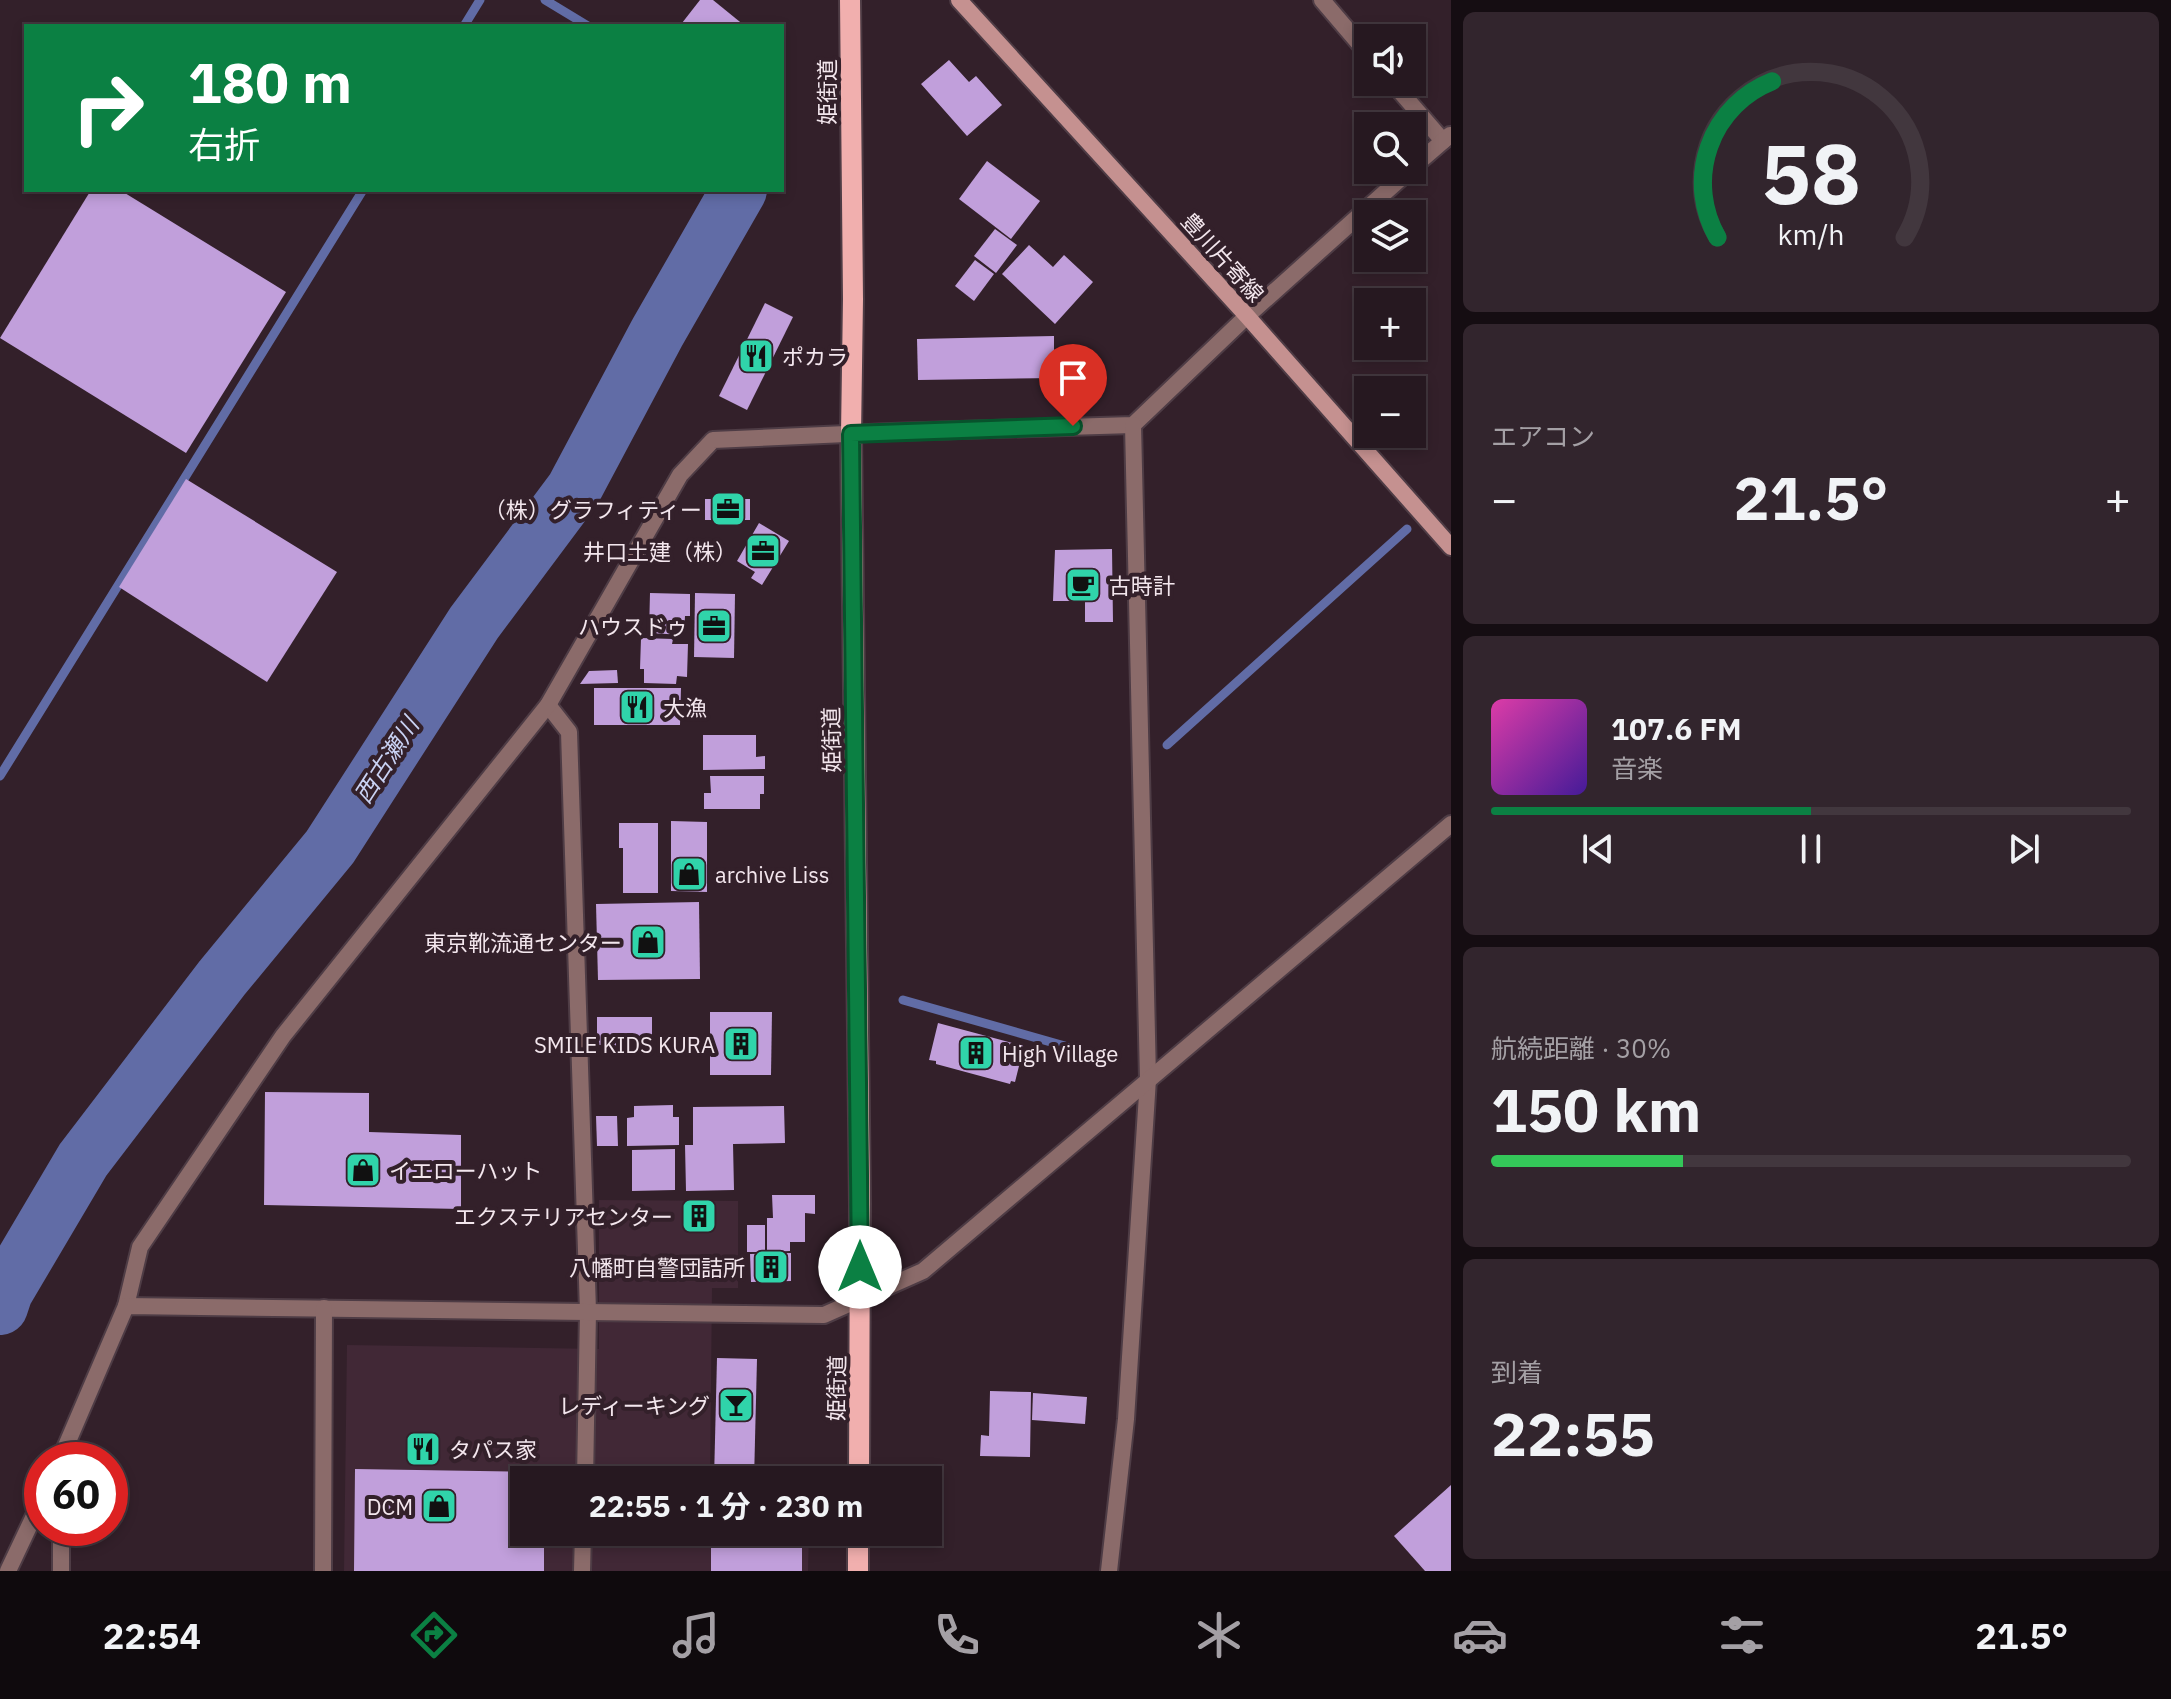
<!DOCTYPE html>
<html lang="ja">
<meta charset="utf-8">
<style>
:root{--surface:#261820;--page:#32252d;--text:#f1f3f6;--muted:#a4a0a5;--line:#42373e;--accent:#0b8043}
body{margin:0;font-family:"IBM Plex Sans","Noto Sans JP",sans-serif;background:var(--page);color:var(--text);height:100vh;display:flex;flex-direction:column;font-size:30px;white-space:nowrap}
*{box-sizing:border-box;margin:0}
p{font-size:26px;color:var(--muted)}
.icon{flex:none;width:44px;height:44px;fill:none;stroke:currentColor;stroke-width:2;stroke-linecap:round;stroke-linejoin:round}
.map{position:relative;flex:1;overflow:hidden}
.side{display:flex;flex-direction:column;gap:12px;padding:12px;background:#150d12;width:720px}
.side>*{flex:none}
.hud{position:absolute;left:24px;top:24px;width:760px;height:168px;border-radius:0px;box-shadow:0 4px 12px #0003,0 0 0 2px var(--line);background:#0b8043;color:#fff;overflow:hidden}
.tools{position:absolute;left:1354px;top:24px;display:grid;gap:16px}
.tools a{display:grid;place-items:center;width:72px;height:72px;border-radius:0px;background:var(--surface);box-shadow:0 4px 12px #0003,0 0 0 2px var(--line);font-size:40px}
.speed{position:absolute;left:24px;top:1442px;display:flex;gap:16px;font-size:40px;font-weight:700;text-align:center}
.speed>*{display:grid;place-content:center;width:104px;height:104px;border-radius:50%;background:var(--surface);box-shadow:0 4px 12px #0003,0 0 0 2px var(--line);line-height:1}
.speed .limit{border:12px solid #d22;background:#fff;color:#111}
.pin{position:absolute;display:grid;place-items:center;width:68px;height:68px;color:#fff;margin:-82px -34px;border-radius:50% 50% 50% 0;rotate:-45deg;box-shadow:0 0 8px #0007}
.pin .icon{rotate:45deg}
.me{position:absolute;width:88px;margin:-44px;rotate:0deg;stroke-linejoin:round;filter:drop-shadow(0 0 6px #0008)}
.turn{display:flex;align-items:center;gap:28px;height:168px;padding:0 32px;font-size:36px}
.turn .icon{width:104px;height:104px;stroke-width:2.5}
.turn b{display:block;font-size:56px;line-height:68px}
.big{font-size:60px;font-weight:700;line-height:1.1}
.side .widget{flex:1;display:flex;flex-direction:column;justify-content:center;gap:12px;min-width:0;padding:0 28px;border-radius:12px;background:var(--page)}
.side .dial{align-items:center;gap:0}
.dial svg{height:208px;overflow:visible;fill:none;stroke:var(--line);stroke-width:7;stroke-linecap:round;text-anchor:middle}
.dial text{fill:var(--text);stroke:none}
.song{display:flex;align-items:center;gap:24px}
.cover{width:96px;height:96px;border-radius:12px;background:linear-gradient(135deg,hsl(320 70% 55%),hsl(260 70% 35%))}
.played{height:8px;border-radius:4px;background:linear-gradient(90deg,var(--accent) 50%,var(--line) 50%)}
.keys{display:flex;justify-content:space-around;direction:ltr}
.heat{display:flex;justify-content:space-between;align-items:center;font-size:44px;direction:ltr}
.charge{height:12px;border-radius:6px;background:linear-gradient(90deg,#34c759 30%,var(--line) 0)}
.trip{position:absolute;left:510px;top:1466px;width:432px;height:80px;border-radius:0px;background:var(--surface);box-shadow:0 4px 12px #0003,0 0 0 2px var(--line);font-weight:700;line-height:80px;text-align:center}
.tabs{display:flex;height:128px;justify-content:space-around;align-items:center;background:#0f0a0d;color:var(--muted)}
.tabs .icon{width:56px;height:56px}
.tabs .selected{color:var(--accent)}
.tabs b{font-size:36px;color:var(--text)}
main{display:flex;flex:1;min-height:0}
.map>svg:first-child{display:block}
</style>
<main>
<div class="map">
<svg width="1451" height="1571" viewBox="0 0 1451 1571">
<rect width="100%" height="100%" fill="#33202a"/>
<path fill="#412836" d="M599 1200 738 1201V1288H712L710 1480H524V1532H809L808 1571H344L347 1345 599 1349Z"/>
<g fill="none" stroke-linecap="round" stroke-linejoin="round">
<g stroke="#616ca6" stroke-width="9">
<path d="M545 0 588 26"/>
<path d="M464 26 480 0"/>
<path d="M1167 745 1407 529"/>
<path d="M0 776 363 190"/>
<path d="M903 1000 1100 1056"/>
</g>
<path stroke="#616ca6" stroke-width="56" d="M0 1307 5 1292 83 1160 222 978 330 847 474 623 574 489 657 333 739 190"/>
</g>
<g fill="#c19fdb">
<path d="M700 0H713L745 26H686L682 23Z"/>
<path d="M949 60 969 82 976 76 1002 105 967 136 921 84Z"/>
<path d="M987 161 1040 201 1011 239 959 199Z"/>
<path d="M91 190H120L286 292 186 453 0 338Z"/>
<path d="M995 229 1017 245 996 273 974 256Z"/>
<path d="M1029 245 1053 267 1064 255 1093 282 1055 324 1002 274Z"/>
<path d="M975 260 994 274 974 301 955 286Z"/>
<path d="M765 303 793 317 747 410 719 396Z"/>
<path d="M1054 336V378L918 380 917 339Z"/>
<path d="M186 479 337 572 267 682 119 587Z"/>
<rect x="705" y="499" width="45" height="21"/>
<path d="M759 523 789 541 762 585 751 578 755 572 737 561Z"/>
<path d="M1112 549 1113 622H1085V601H1053L1055 550Z"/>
<path d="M650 593 690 594V616H685L684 635 649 633Z"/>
<path d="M695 593 735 594 734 658 694 657Z"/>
<path d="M641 638 673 639 672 644H688L687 677 677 676 676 684 644 683V669H640Z"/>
<path d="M617 670 618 683 580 684 589 671Z"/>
<path d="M594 688H681L680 725H594Z"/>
<path d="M703 735H756V757L765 756V769L703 770Z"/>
<path d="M710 776H764V794H760V809H704V793H711Z"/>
<path d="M671 821 707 822V892L671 891Z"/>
<path d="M619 823H658V893H623V848H619Z"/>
<path d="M699 902 700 979 598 980 596 904Z"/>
<path d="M710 1012H772L771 1075H710Z"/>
<path d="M597 1017H652V1050H612V1045H597Z"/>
<path d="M938 1023 1024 1046 1015 1082 1011 1081 1010 1084 936 1064V1061L929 1060Z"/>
<path d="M265 1092 369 1093V1132L461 1135V1209L264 1205Z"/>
<path d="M673 1105V1117H679V1145L627 1146V1118L634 1117V1106Z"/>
<path d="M784 1106 785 1143 733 1144 734 1190 686 1191 685 1145H693V1107Z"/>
<path d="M596 1116H617L618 1146H597Z"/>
<path d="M675 1149V1190L632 1191V1150Z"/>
<path d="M772 1195H815V1214L805 1213V1242H790V1251L767 1252V1218H773Z"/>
<rect x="683" y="1204" width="32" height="24"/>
<rect x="747" y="1225" width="18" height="27"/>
<path d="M791 1253V1281L751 1282 750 1254Z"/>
<path d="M717 1358 757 1359 754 1480H714Z"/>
<path d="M990 1391 1031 1392 1030 1457 980 1456 981 1435 989 1436Z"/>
<path d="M1033 1393 1087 1397 1085 1424 1032 1420Z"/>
<path d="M408 1439 437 1440V1458L408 1457Z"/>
<path d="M355 1469 545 1472V1480H524V1532H544V1571H354Z"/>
<path d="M1451 1485V1571H1425L1394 1536Z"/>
<rect x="711" y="1532" width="91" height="39"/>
</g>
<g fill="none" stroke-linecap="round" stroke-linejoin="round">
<defs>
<g id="minor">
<path d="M1322 0 1368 54"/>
<path d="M1392 82 1443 141"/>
<path d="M1412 168 1450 135"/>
<path d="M548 705 569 732 588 1311 585 1480"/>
<path d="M126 1306 140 1247 283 1036 548 705 680 475 713 440 891 432 1133 425 1247 316 1410 170"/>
<path d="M61 1571V1528"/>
<path d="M582 1571 583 1532"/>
<path d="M1109 1571 1126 1419 1148 1079 1133 425"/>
</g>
<g id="tertiary">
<path d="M60 1460 126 1306 824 1315 923 1271 1451 824"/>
<path d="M8 1571 42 1499"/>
<path d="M323 1571 324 1308"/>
</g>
<path id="secondary" d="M959 0 1247 316 1451 547"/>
<g id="primary">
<path d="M850 0 853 299 851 434 860 1204 859 1480"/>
<path d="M858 1571V1532"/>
</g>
</defs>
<use href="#minor" stroke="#4e3c45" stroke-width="20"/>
<use href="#tertiary" stroke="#4e3c45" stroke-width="20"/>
<use href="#secondary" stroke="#4e3c45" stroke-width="20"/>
<use href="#primary" stroke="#4e3c45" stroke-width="24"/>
<use href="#minor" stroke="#8b6b6a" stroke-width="16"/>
<use href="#tertiary" stroke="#8b6b6a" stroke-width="16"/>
<use href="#secondary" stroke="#c59190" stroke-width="16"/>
<use href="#primary" stroke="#f1afae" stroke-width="20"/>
</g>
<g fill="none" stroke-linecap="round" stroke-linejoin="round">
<defs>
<path id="route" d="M860 1267 851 434 1073 426"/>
</defs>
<use href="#route" stroke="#07532c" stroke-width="20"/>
<use href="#route" stroke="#0b8043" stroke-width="14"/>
</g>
<defs>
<symbol id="restaurant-square" viewBox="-11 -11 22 22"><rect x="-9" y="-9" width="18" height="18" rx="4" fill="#30d4aa" stroke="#33202a"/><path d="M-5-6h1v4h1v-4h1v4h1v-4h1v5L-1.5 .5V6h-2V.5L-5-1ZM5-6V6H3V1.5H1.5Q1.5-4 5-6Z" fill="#111"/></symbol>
<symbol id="office-square" viewBox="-11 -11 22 22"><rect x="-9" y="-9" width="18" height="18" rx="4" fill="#30d4aa" stroke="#33202a"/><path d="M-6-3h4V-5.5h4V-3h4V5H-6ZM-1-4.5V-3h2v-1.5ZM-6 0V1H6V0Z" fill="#111"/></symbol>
<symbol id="cafe-square" viewBox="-11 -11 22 22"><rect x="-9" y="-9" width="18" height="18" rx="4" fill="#30d4aa" stroke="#33202a"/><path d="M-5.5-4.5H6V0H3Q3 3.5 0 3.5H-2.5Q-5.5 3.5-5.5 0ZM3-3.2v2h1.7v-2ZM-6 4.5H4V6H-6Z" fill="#111"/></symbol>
<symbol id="shop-square" viewBox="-11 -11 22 22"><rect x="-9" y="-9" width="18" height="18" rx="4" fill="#30d4aa" stroke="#33202a"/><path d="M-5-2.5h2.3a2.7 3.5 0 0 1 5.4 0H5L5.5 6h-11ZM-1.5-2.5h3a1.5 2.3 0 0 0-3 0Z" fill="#111"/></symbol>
<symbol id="building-square" viewBox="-11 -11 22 22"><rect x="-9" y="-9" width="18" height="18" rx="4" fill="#30d4aa" stroke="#33202a"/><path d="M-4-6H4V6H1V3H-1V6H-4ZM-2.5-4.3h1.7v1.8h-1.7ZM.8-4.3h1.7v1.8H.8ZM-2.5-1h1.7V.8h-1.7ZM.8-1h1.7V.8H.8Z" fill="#111"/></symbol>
<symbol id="bar-square" viewBox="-11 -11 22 22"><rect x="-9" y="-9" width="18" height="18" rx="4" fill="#30d4aa" stroke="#33202a"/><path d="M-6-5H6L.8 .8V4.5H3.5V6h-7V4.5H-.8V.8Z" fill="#111"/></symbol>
</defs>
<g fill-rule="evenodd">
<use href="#restaurant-square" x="736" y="336" width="40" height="40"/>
<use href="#office-square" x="708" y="489" width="40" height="40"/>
<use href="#office-square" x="743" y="531" width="40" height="40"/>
<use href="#cafe-square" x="1063" y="565" width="40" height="40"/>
<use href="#office-square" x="694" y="606" width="40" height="40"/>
<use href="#restaurant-square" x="617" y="687" width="40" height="40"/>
<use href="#shop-square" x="669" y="854" width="40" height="40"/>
<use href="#shop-square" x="628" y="922" width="40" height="40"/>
<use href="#building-square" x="721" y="1024" width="40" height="40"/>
<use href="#building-square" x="956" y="1033" width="40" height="40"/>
<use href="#shop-square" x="343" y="1150" width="40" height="40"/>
<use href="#building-square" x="679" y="1196" width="40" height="40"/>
<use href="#building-square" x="751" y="1247" width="40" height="40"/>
<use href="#bar-square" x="716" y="1385" width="40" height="40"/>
<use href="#restaurant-square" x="403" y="1429" width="40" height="40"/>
<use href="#shop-square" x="419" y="1486" width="40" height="40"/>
</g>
<g text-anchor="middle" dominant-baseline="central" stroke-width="8" stroke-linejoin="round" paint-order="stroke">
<g font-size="22" fill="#f3e6ed" stroke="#33202a">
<text transform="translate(826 92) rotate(-90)">姫街道</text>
<text transform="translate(1223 257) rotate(48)">豊川片寄線</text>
<text transform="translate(831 740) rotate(-91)">姫街道</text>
<text transform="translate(836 1388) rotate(-89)">姫街道</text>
</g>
<g font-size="22" fill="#f3e6ed" stroke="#33202a" text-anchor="end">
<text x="782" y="356" text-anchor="start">ポカラ</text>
<text x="702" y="509">（株）グラフィティー</text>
<text x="737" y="551">井口土建（株）</text>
<text x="1109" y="585" text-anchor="start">古時計</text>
<text x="688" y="626">ハウスドゥ</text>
<text x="663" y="707" text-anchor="start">大漁</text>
<text x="715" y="874" text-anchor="start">archive Liss</text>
<text x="622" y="942">東京靴流通センター</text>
<text x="715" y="1044">SMILE KIDS KURA</text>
<text x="1002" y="1053" text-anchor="start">High Village</text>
<text x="389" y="1170" text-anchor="start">イエローハット</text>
<text x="673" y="1216">エクステリアセンター</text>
<text x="745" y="1267">八幡町自警団詰所</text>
<text x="710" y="1405">レディーキング</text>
<text x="449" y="1449" text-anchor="start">タパス家</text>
<text x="413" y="1506">DCM</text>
</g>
<g font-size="24" font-style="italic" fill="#c9d2f4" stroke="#33202a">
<text transform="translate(386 760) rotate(-57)">西古瀬川</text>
</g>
</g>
</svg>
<div class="tools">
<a><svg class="icon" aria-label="sound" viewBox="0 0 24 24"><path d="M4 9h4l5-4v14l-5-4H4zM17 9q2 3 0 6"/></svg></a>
<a><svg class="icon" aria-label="search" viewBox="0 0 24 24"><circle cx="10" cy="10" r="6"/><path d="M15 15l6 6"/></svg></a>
<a><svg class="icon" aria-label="layers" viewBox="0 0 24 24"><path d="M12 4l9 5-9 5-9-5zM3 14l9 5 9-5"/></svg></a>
<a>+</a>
<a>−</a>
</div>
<div class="speed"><div class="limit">60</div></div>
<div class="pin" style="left:1073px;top:426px;background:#d93025"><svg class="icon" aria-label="arrive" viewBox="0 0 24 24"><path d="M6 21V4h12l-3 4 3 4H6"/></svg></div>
<svg class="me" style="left:860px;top:1267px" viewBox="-20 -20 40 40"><circle r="19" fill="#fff"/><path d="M0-13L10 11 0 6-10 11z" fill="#0b8043"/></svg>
<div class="trip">22:55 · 1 分 · 230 m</div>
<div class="hud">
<div class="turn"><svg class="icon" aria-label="right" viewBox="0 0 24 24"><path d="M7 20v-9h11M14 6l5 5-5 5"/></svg><div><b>180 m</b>右折</div></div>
</div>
</div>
<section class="side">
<div class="widget dial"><svg viewBox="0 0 100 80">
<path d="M14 69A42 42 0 1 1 86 69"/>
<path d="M14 69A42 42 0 0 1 35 9" stroke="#0b8043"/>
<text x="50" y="56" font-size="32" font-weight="700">58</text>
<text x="50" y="72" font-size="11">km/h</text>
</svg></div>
<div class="widget"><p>エアコン</p>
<div class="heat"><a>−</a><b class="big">21.5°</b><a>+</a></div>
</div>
<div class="widget">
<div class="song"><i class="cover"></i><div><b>107.6 FM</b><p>音楽</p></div></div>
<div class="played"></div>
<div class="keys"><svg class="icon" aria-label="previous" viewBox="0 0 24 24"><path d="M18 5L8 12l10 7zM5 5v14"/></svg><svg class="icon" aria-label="pause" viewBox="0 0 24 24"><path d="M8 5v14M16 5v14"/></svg><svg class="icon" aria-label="next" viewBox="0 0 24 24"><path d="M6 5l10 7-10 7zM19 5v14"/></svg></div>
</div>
<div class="widget"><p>航続距離 · 30%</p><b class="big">150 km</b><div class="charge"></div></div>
<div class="widget"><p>到着</p><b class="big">22:55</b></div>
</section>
</main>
<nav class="tabs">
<b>22:54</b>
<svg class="icon selected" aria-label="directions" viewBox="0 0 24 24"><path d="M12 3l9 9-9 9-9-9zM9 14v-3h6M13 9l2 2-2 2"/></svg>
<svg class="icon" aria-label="music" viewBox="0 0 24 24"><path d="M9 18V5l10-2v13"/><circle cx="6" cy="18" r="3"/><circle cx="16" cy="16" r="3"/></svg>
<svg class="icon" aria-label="phone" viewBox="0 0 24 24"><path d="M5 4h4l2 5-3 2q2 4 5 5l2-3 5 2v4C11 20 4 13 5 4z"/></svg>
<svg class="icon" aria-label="climate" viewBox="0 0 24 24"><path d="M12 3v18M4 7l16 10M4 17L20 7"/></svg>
<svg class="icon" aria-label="car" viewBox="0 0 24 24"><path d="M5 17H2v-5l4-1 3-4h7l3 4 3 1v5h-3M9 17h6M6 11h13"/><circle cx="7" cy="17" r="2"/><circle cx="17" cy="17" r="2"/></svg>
<svg class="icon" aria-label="filters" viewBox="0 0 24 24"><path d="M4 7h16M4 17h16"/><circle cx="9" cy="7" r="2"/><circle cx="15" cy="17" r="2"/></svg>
<b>21.5°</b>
</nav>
